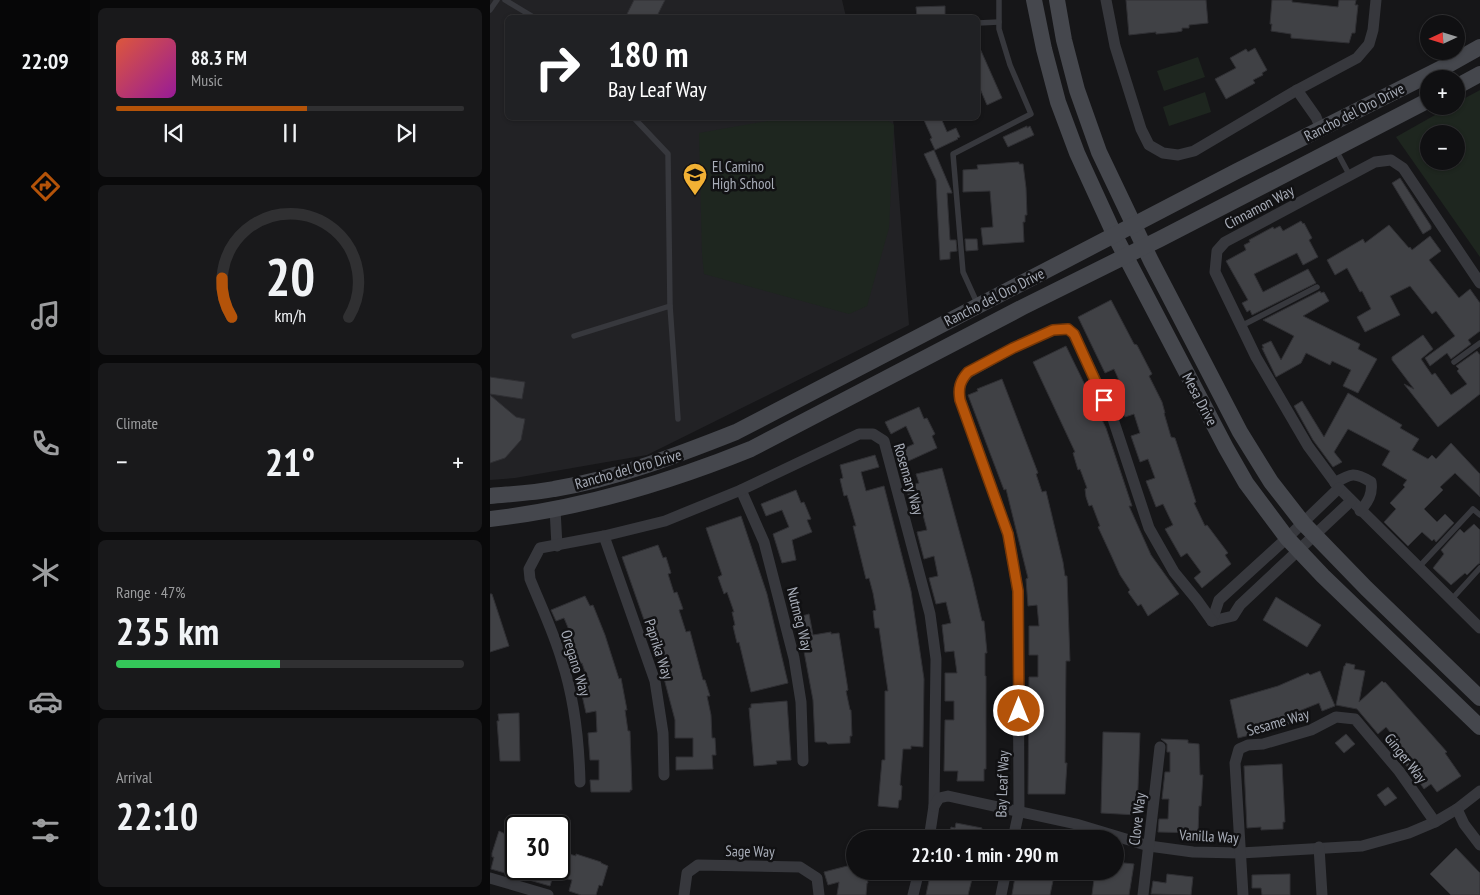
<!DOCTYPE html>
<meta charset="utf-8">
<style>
:root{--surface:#101012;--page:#19191b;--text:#f1f3f6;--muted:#9c9d9f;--line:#303032;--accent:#b45309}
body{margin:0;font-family:"PT Sans Narrow",sans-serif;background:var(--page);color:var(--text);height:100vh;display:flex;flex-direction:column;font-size:19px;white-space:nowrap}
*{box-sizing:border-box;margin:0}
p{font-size:16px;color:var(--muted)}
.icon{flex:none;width:28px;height:28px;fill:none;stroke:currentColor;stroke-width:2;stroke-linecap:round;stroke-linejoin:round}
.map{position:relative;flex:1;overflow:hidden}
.drawer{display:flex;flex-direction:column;gap:8px;padding:8px;background:#09090a;width:400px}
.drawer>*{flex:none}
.guide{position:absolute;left:15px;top:15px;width:475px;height:105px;border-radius:8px;box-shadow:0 1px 4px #0004,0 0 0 1px var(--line);background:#202124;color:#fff;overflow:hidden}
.needle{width:32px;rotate:266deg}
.fabs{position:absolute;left:930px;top:15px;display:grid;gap:10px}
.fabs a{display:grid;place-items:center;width:45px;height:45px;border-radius:50%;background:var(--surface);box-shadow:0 1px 4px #0004,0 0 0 1px var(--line);font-size:25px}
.speed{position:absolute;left:15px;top:815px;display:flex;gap:10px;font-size:25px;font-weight:700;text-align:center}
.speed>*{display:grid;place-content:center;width:65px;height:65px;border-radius:50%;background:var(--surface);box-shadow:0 1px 4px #0004,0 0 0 1px var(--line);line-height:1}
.speed .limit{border:2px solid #111;border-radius:8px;background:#fff;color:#111}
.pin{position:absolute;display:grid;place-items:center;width:42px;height:42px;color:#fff;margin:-21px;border-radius:10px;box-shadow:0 2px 8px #0006}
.me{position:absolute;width:55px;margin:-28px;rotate:0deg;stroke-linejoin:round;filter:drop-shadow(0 0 4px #0008)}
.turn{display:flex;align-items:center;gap:18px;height:105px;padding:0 20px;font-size:22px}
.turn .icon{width:65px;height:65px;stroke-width:2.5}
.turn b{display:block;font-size:35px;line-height:42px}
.big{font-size:38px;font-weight:600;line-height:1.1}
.drawer .widget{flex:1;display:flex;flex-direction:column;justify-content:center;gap:8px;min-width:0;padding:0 18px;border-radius:8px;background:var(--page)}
.drawer .dial{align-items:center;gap:0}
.dial svg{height:130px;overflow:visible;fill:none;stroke:var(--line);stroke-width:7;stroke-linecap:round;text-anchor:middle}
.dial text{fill:var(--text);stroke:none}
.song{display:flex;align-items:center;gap:15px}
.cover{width:60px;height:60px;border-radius:8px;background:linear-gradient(135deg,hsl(10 70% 55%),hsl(300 70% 35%))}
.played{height:5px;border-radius:2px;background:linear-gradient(90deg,var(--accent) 55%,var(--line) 55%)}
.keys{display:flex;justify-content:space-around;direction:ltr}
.heat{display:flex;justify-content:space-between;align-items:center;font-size:28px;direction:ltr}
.charge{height:8px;border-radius:4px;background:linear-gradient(90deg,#34c759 47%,var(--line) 0)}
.trip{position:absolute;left:356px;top:830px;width:278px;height:50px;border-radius:25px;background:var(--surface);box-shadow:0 1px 4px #0004,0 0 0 1px var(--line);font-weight:600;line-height:50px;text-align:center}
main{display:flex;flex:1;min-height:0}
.menu{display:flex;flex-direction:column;width:90px;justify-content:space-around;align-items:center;background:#060607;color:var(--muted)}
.menu .icon{width:35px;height:35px}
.menu .on{color:var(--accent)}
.menu b{font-size:22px;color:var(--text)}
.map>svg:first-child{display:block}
</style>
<main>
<nav class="menu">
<b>22:09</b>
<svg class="icon on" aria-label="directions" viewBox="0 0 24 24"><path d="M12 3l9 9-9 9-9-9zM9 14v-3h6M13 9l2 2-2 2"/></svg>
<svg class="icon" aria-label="music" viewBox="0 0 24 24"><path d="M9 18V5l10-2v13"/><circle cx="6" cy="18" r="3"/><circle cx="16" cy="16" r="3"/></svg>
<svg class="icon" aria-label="phone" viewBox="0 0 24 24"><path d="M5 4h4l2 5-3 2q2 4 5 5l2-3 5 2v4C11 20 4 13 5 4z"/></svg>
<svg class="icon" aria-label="climate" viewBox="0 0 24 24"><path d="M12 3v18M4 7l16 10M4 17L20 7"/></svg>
<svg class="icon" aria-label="car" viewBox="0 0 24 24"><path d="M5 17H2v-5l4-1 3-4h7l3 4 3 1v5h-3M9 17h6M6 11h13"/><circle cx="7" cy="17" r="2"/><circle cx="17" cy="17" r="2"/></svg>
<svg class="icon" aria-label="filters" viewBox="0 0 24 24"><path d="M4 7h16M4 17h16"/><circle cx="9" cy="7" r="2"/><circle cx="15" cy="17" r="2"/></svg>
</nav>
<section class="drawer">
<div class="widget">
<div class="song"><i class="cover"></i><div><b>88.3 FM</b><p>Music</p></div></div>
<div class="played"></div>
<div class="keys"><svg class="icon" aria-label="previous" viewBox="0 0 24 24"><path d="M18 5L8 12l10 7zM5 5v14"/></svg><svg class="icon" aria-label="pause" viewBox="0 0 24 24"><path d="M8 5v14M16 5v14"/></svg><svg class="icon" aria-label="next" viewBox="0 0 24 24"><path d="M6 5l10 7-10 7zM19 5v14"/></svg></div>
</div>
<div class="widget dial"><svg viewBox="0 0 100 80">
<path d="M14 69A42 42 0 1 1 86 69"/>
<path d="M14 69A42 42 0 0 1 8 45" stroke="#b45309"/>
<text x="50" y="56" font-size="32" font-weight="700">20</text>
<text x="50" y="72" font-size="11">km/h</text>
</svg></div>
<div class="widget"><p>Climate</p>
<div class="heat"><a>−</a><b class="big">21°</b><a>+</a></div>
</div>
<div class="widget"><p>Range · 47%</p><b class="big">235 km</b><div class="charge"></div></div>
<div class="widget"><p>Arrival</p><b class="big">22:10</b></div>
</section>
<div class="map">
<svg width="990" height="895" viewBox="0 0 990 895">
<rect width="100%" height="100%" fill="#161618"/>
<path fill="#222225" d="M0 0H352L356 17 18 18V118H403L419 325 157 455 25 478 0 480Z"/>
<g fill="#1e261f" fill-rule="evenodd">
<path d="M708 57 715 77 674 91 667 71Z"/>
<path d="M990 90V257L906 137 961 106H966V103ZM939 134H966V161H939Z"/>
<path d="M715 92 721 112 679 126 673 107Z"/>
<path d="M294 118H395L404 125 399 228 377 306 359 314 214 274 212 254 209 133Z"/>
</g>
<g fill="#404145" stroke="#303034">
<path d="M144 0H175L166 18H135Z"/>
<path d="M636 0H716L718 23 699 25V28H692V31L687 32 666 34V32L639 35Z"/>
<path d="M782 0H802V2L848 7 849 0H866L865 5H868L865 33H862L859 43 801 38V34L781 31 782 24H780Z"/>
<path d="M455 6V16H452V17H427L426 7Z"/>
<path d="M488 44 512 98 497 105 488 84Z"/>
<path d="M765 48 777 70 772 73 773 75 763 80 765 83 736 99 725 79 746 68 740 58 756 49 758 52Z"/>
<path d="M433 118H451L457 132 466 128 470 137 467 138 468 139 445 150 440 139 442 138Z"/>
<path d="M537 126V128L540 126 544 135 518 147 513 137Z"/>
<path d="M444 150 461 190 462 193H457L460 240H466L467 251 460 252V259L450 260 446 180 434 154Z"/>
<path d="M529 162V164H533L536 188 537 215H535V222H533L534 242 493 245 491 228 503 227 500 191 473 192V170L488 169 487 165Z"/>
<path d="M910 178 941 226V229L933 234 902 183Z"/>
<path d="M811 221 813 224 814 223 822 238 819 240 828 257 813 265 807 253 764 274 773 292 818 269 826 283 762 315 760 310 757 312 752 303 758 300 736 261 756 250 754 245 760 242 759 240 783 227 784 229 790 226 793 231Z"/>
<path d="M899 225 919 248 920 247 922 250 940 236 951 251 939 260 969 298 980 289 990 303V331L978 340 981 344 961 359 957 353 940 366 935 358 965 336 946 311 942 314 920 286 900 296 910 315 875 332 867 317 881 309 872 291 870 292 857 268 845 275 837 260 873 239 875 243Z"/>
<path d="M475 239H487L488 250 476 251Z"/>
<path d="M830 291 831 293 834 292 839 301 813 316 870 344 868 349 887 359 868 393 853 386 861 370 842 361 840 365 816 353 811 363 786 377 772 348H774L772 345 781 341 791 360 804 336 773 320Z"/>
<path d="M621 300 644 344 647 345 662 374 659 376 672 402 675 413H674L681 437 685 438 706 502 704 503 715 526 717 525 738 553 735 555 741 564 712 588 704 578 711 572 697 553 691 557 675 529 683 525 673 504 666 507 656 481 665 478 658 459 650 462 641 436 650 433 644 414 635 417 625 391 632 387 624 369 615 373 588 317Z"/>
<path d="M933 335 943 349 931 359 942 375 945 373 961 395 977 384 967 371 969 369 966 366 987 351 990 355V394L948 427 914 384 924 389 902 360V357Z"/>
<path d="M576 346 616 428 642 506H639L661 555 689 594 658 616 651 604 648 606 638 592 640 590 630 575 621 555 608 527 610 526 602 505 599 506 596 497 595 489 597 488 590 469 588 470 583 453 585 452 543 362Z"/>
<path d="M0 377 35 382 32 399 0 394Z"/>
<path d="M512 379 548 473 546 474 552 492 556 491 573 562 575 576H577L580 661H576L575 763H577L575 794H538L539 677H548V655H539V626H549L547 605 538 606 536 579 538 578 516 489 514 490 478 395 488 391 487 389Z"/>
<path d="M858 393 912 425 910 428 929 439 922 450 938 459 942 455 946 459 961 443 990 474V497L965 473 950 487 953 490 934 509 947 522 955 514 964 523 946 542 944 539 942 541 932 532 918 546 894 522 906 509 900 503 915 487 913 485 917 480 892 465 900 451 858 429 844 452 852 462 843 467 823 440 804 406 812 401 834 437Z"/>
<path d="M0 395 26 417 35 419 31 440 15 458 0 463Z"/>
<path d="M429 407 434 419 437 418 445 434 442 436 447 448 414 463 408 451 424 444 416 426 401 434 395 422Z"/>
<path d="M385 455 389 467 371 472 376 491 394 486 421 591 434 679 433 747 421 746V749H413L410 785 412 786 411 800H409L408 808 388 806 392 760H395V691H398L389 628H385L383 611 386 610 383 593 379 578 376 579 363 526H366L357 495 354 496 350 479 353 478 350 465Z"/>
<path d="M452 468 482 578 492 621H494L497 653H495V676H496V769H494V781H467L468 771H454L455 720H464V701H455V673H467L464 651 455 652 452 625 461 623 456 602 446 604 439 578 448 576 444 556 434 559 427 532 437 530 432 511 423 513 416 487 429 483 426 474Z"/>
<path d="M306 490 311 503 314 502 321 519 317 520 322 532 302 540 306 560 292 563 283 534 299 527 292 510 276 516 271 504Z"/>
<path d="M251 516 277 594 298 683 261 692 249 642 247 643 243 626 245 625 242 612H244L237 592 234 594 228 577 232 575 216 528Z"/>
<path d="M984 524 990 530V563L987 565 977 575 975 573 961 585 943 568 954 554 951 550 970 529 974 533Z"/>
<path d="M168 545 173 558 176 557 181 573 178 574 184 593 187 592 193 609 189 610 196 632 200 631 213 680H215L220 696H217L221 715 222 738H225L226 755H222L223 769 186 770V757H203V738H185V720L162 633 159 634 132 557Z"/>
<path d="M0 594H2L19 646 0 652Z"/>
<path d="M95 596 100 606 103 605 115 635 129 679 131 678 137 710H135L138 731H140L142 790H140V792H101L100 780H109V760H100L98 733 107 732 106 711 96 713 90 686 99 684 92 663 82 666 73 641 82 637 74 618 66 621 61 610Z"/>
<path d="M786 597 831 625 817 647 773 620Z"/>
<path d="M319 614 323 635 341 632V634L349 633 358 690 356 691 360 710H361L362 736H360V743L338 744 336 742H325L323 700 310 630H308L305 618Z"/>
<path d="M856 663 865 665 864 669 875 671 869 702 892 681 894 683 895 682 957 752 955 753 971 776 947 792 941 784 934 789 925 776 902 749 909 743 896 727 888 734 867 709 846 705 854 666H855Z"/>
<path d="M830 671 845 706 832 711 829 703 809 711 812 720 783 729 781 721 758 727 760 735 748 738 740 700 788 686 818 673 820 675Z"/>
<path d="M297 701 301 760 286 761 287 764 264 766 259 708H261V704Z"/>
<path d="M29 713 30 761H10L7 721H9L8 714Z"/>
<path d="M613 732 650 733 647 815 611 813Z"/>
<path d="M856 734 865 744 854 753 845 743Z"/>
<path d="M671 739 698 740V743L709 744 710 775H713L711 806H709L708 833 668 832 669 819H678L679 799H672L675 772H680V752H677V744Z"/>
<path d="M792 764 795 822H793V829L771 830V827L757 828 754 766Z"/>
<path d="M898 787 907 798 895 806 887 795Z"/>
<path d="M466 823 492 828 489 839H459L461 827 465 828Z"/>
<path d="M9 831 26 839V869H69V851L86 856V854L111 862V863L118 866 112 886 109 885 106 895H91L79 891 82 880 63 876 60 886 1 869 4 857H2V853Z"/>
<path d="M966 848 990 873V895H961L940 874Z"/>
<path d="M625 862 644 864 639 895H602L605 871H625Z"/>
<path d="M365 864V871H375L378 883H377L376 895H347L349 882 338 885 334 872Z"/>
<path d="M441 871H484L478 895H436Z"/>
<path d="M526 871H565L560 895H522Z"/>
<path d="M677 874 703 877 701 895 661 894 663 881 676 883Z"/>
<path d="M800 874V895H772L771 888H762V875Z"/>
</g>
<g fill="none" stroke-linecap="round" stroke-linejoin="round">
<g stroke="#37383d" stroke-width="5.5">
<path d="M15 0 45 18"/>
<path d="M0 10 7 0"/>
<path d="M488 23 509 22"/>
<path d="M17 91 18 90"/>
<path d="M144 118 178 154 180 306"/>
<path d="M846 150 860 176"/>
<path d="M488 305 473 272 463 154 541 114 520 65 509 29V0"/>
<path d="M751 326 827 287"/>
<path d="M84 336 180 306 188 419"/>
<path d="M964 362 990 343"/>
<path d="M928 568 983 509 990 515"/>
<path d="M961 600 990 568"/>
</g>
<g stroke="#37383d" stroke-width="11">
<path d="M616 0 625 46 651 129 659 145 673 153 688 155 704 151 807 90 867 58 879 44 883 30 886 0"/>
<path d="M807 90 826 117 831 129"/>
<path d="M990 283 913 168 901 160 885 162 735 242 727 251 725 272 766 357 818 446 849 488 990 628"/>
<path d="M845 483C861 473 865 472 881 482 883 494 878 502 870 511"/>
<path d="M251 490 274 542 304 658 311 702 313 761"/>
<path d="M65 509 67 546"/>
<path d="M114 536 165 681 173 733 174 775"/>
<path d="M722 621 743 616 750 605 861 501"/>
<path d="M722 621 729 600 797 538 849 488"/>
<path d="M90 782C89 741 85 701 72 661 64 633 51 606 40 579L39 569 50 548 114 536 175 521 251 490 369 434H383L394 441 440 614 446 659 444 806 439 839"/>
<path d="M444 806 449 798 458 796 586 824 659 846 703 852 750 853 872 846 919 833 945 822 967 809 990 791"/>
<path d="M967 809 974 824 990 845"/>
<path d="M523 839 529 811 528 591 518 534 470 399C468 388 470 381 478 373L523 348 563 330 578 329 584 334 622 416 659 528 684 572 707 600 722 621"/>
<path d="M829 847 832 895"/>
<path d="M0 878 58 895"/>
<path d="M194 895 197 873 208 865 310 867 327 878 329 895"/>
<path d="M423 895 429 871"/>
<path d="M511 895 516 871"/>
<path d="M653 895 670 747"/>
<path d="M753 895 745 763 749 749 758 745 773 744 821 730 846 717 865 719 909 771 945 822"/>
</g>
<g stroke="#45474d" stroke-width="16">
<path d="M544 0 554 49 568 102 587 153 625 236 736 448 756 483 797 538 833 576 990 727"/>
<path d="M567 0 574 40 587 90 609 152 661 261 750 432 781 482 813 523 876 588 990 698"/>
<path d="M966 87 990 74"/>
<path d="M0 496C21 494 43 493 64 489 125 479 188 455 246 432L747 171 958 65 990 47"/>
<path d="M0 519C90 509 177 483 261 449L533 307 670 239 939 100"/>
</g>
</g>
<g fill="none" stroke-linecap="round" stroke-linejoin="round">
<defs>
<path id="route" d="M529 711 528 591 518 534 470 400C468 388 470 381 478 372L523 348 563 330 578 329 584 334 614 400"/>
</defs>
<use href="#route" stroke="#753606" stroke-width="12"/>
<use href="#route" stroke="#b45309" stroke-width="9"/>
</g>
<defs>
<symbol id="school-pin" viewBox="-11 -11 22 30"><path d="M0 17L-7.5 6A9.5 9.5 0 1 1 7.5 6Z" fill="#f2b134" stroke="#111113"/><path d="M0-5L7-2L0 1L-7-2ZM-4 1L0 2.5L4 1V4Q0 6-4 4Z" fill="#111"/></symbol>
</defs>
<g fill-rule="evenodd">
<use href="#school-pin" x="191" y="161" width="28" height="38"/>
</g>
<g text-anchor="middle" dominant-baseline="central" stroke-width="5" stroke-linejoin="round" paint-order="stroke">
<g font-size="15" fill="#a8adb8" stroke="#111113">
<text transform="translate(864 112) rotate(-27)">Rancho del Oro Drive</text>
<text transform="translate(769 207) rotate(-28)">Cinnamon Way</text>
<text transform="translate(504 297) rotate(-27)">Rancho del Oro Drive</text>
<text transform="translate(710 399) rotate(62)">Mesa Drive</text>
<text transform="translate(138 469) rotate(-16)">Rancho del Oro Drive</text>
<text transform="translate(419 479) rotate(74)">Rosemary Way</text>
<text transform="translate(310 619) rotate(76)">Nutmeg Way</text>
<text transform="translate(169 649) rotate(72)">Paprika Way</text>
<text transform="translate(86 663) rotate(73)">Oregano Way</text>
<text transform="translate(788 722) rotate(-16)">Sesame Way</text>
<text transform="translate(916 758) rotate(52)">Ginger Way</text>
<text transform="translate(512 784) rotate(-88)">Bay Leaf Way</text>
<text transform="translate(647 819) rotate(-83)">Clove Way</text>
<text transform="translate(719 836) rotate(3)">Vanilla Way</text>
<text transform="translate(260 851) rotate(1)">Sage Way</text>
</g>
<g font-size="15" fill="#a8adb8" stroke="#111113" text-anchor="start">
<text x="222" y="166">El Camino<tspan x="222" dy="17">High School</tspan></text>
</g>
</g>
</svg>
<div class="fabs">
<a><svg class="needle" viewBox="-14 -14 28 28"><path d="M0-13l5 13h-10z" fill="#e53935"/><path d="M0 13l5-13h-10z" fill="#9c9d9f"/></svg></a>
<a>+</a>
<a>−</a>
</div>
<div class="speed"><div class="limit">30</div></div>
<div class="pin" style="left:614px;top:400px;background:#d93025"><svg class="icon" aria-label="arrive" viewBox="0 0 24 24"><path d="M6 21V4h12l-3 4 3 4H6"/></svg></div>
<svg class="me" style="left:529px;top:711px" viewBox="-20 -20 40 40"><circle r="17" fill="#b45309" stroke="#fff" stroke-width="3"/><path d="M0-11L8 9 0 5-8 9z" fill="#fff"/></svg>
<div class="trip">22:10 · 1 min · 290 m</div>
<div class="guide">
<div class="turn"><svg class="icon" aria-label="right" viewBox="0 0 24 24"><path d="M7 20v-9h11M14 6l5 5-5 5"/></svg><div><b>180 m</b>Bay Leaf Way</div></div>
</div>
</div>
</main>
